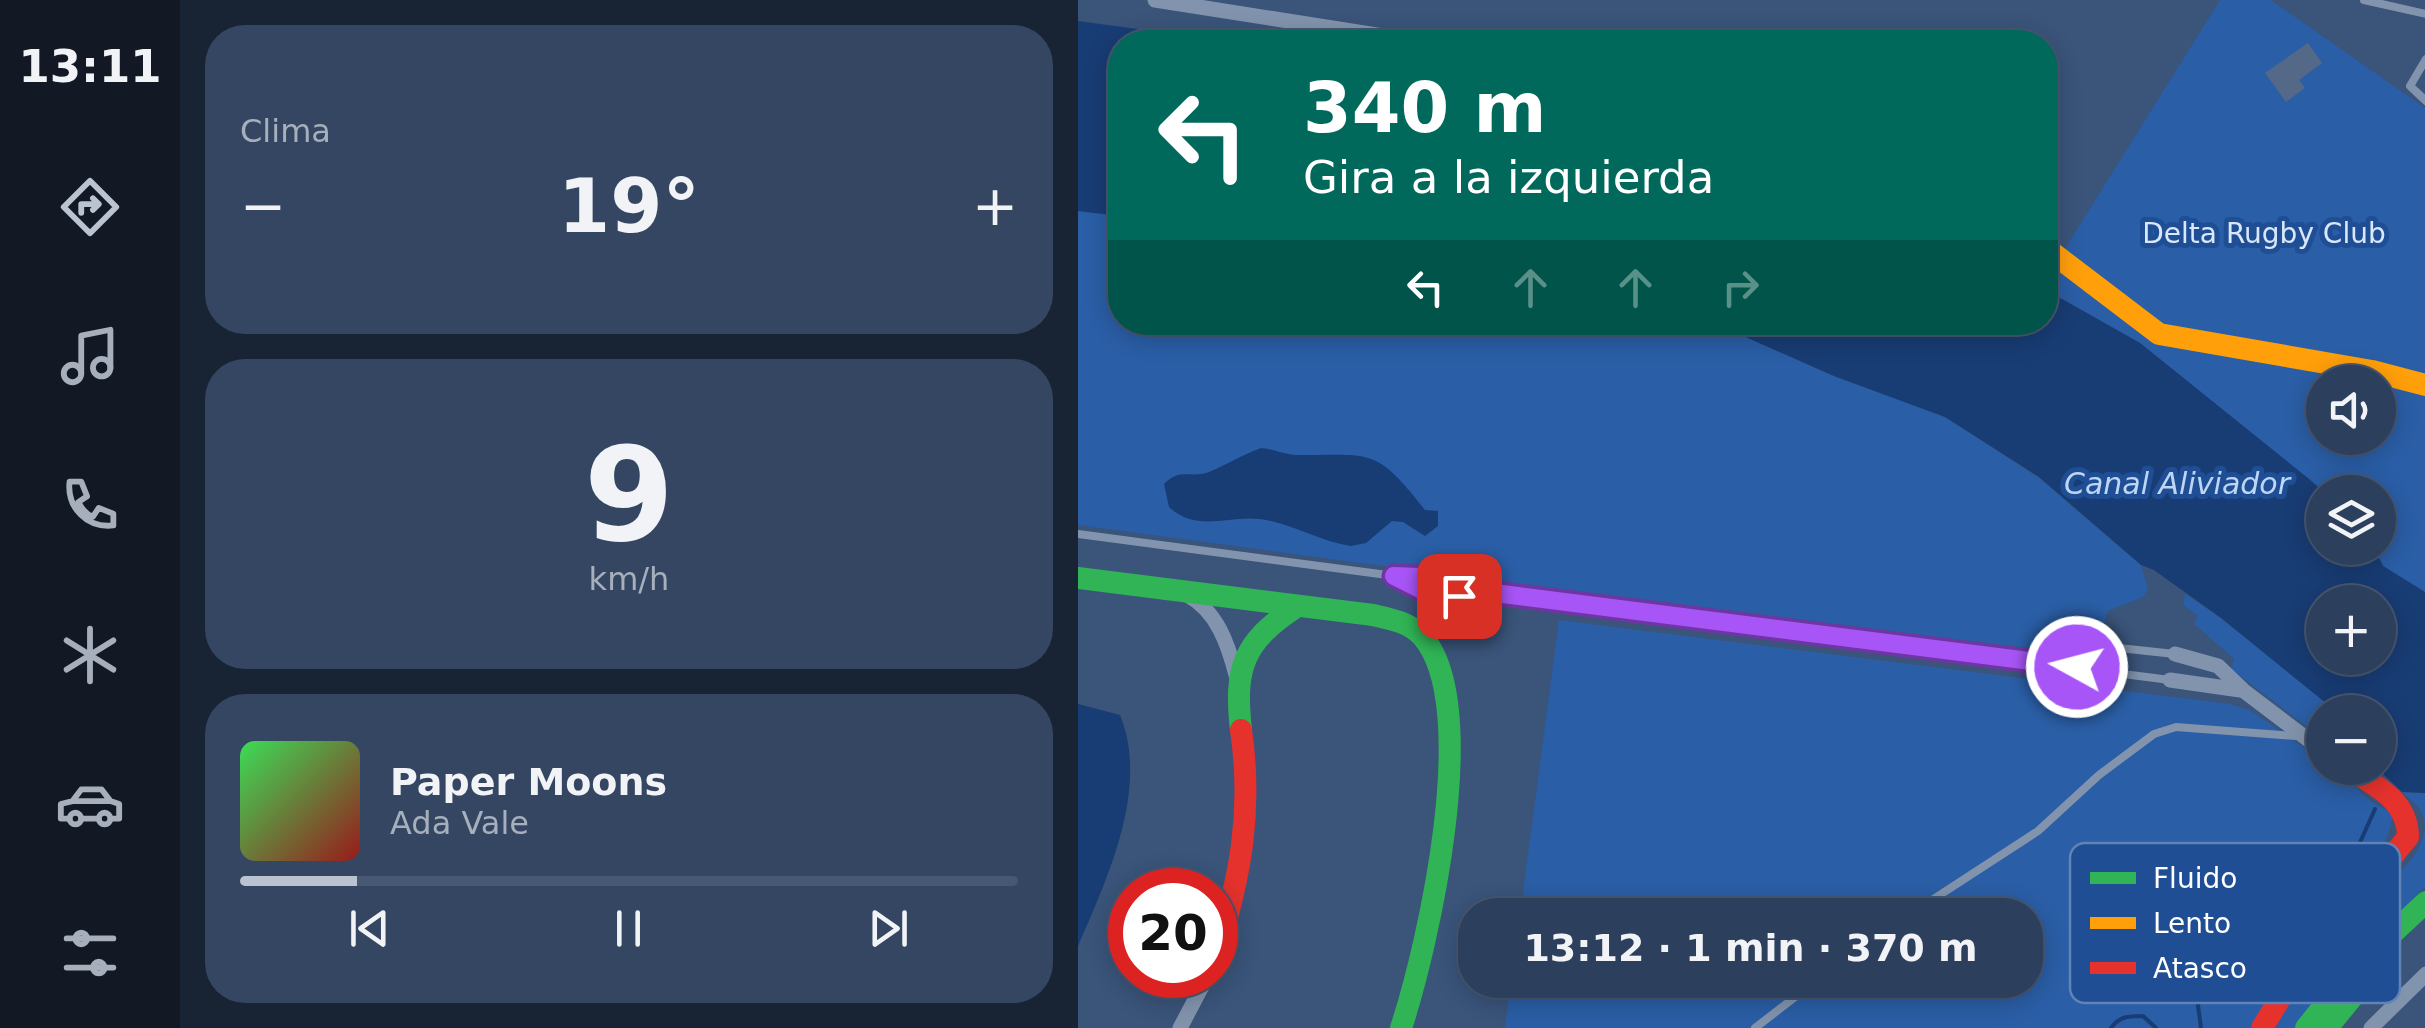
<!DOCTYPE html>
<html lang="es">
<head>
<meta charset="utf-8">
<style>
	:root { --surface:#2c3f5c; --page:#344662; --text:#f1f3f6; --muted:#a6afbb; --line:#485872; --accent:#bac3d0 }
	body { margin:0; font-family:"DejaVu Sans",sans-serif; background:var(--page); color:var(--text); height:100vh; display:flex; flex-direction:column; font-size:38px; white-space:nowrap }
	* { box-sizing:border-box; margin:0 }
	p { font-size:32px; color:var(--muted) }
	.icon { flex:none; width:55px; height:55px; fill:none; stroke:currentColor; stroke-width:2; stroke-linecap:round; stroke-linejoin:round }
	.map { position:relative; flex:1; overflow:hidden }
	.details { display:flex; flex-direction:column; gap:25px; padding:25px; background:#182333; width:898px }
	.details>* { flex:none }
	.hud { position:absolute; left:30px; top:30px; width:950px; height:305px; border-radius:40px; box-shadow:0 5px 25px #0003,0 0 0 2px var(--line); background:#00695c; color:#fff; overflow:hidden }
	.controls { position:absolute; left:1228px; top:365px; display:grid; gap:20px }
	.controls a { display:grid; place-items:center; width:90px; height:90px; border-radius:50%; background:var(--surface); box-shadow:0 5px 25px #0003,0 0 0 2px var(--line); font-size:50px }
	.speed { position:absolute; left:30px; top:868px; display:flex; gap:20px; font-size:50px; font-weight:700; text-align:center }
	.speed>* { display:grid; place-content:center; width:130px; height:130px; border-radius:50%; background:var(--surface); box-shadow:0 5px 25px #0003,0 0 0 2px var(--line); line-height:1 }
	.speed .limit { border:15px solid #d22; background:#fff; color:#111 }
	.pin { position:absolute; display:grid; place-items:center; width:85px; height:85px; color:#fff; margin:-42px; border-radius:20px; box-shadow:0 5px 15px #0006 }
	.me { position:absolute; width:110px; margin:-55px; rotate:277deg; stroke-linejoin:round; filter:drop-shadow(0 0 8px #0008) }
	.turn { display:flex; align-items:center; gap:35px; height:210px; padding:0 30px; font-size:45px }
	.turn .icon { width:130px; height:130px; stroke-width:2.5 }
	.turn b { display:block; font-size:70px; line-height:85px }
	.lanes { display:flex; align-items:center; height:95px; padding:0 30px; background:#0003; justify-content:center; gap:50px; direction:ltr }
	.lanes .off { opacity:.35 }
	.big { font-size:75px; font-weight:600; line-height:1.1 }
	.details .tile { flex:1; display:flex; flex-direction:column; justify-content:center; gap:15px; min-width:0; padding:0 35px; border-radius:40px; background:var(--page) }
	.details .dial { align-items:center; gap:0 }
	.dial b { font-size:130px; line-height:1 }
	.song { display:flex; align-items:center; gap:30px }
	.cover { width:120px; height:120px; border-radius:15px; background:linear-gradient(135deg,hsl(130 70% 55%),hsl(0 70% 35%)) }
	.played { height:10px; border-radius:5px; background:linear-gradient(90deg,var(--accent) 15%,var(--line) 15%) }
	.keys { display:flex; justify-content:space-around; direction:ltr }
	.heat { display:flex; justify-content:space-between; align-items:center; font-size:55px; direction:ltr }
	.trip { position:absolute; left:380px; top:898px; width:585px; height:100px; border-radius:40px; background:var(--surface); box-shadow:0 5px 25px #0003,0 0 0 2px var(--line); font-weight:600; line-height:100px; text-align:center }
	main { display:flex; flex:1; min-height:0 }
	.tabs { display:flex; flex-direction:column; width:180px; justify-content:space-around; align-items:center; background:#121925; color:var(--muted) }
	.tabs .icon { width:70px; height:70px }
	.tabs .current { color:var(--accent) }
	.tabs b { font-size:45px; color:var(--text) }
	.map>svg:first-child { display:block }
	.green { fill:#2a5ea6; fill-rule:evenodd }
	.water { fill:#183c74; fill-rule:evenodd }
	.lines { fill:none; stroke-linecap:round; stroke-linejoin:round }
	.stream { stroke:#183c74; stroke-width:4 }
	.building { fill:#546987 }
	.lane { stroke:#8294ad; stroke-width:8 }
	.street { stroke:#8294ad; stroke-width:15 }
	.fast { stroke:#30b455; stroke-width:22 }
	.slow { stroke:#ff9f0a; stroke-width:22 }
	.jam { stroke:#e5322d; stroke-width:22 }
	.route-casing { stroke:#6d37a1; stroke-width:25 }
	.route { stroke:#a855f7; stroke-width:18 }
	.labels { text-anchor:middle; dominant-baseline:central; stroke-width:10; stroke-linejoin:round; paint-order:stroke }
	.park-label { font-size:28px; fill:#d8e7fa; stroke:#1f4e95 }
	.water-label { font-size:30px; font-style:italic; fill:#bed6f5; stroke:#1f4e95 }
	.key { fill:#1f4e95; stroke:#6283b5; stroke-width:2.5 }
	.key-label { font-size:28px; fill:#fff }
</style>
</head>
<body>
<main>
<nav class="tabs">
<b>13:11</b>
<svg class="icon current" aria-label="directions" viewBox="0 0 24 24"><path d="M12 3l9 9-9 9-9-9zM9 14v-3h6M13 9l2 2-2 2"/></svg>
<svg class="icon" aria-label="music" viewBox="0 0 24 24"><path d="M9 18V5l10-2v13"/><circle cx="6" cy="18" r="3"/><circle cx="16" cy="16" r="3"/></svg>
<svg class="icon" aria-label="phone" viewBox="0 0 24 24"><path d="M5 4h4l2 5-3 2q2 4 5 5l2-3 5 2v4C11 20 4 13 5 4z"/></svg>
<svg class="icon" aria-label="climate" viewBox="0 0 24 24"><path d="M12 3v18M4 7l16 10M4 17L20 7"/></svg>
<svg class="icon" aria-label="car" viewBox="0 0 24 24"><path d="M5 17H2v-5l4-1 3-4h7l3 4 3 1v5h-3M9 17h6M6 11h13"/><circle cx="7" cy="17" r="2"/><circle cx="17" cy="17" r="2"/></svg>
<svg class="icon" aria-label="filters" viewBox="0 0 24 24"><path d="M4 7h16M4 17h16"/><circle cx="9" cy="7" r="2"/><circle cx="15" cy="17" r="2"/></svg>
</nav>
<section class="details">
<div class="tile"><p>Clima</p>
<div class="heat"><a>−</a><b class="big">19°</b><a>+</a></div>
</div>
<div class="tile dial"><b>9</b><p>km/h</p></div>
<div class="tile">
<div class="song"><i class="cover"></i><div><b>Paper Moons</b><p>Ada Vale</p></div></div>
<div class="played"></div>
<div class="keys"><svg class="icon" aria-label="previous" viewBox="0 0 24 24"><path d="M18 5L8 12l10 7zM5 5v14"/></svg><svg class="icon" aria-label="pause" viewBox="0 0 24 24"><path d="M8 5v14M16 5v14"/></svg><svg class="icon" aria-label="next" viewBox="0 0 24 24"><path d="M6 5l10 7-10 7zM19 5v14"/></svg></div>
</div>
</section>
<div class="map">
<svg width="1348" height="1028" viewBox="0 0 1348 1028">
	<rect width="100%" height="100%" fill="#3a547a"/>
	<!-- green -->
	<g class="green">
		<path d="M1142,0H1193L1347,108V592L1305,566L1296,548H1300V492H1246L1062,343L968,290V279ZM1245,382H1300V438H1245Z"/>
		<path d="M0,211L42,216V322H621L661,334L756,376L867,417L961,478L1063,565L1070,589L1065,597L1030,611L1020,641L992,658L421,582L360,568H320L0,525Z"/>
		<path d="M1107,594L1143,618L1259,712H1245V739L1153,669L1156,659L1116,624L1120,616L1105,605Z"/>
		<path d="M481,620L1152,704L1172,710L1245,761V768C1266,768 1276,789 1292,800C1298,805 1307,809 1314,813C1318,856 1207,987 1177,1028H427L433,980H948V915H442Z"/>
		<path d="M1324,792L1347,793V887L1260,971L1218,1028H1193C1219,986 1246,946 1279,910C1302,886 1342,865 1347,829C1348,812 1336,802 1324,792Z"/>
	</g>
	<!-- water -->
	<g class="water">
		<path d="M0,21L155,42H42V216L0,211Z"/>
		<path d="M968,290L1062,343L1231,479L1246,492L1245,548H1296L1305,566L1347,592V793L1324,792L1305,774L1312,759L1300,748V712H1259L1143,618L1076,570L1063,565L961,477L867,417L756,376L661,334L621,323L968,322ZM1245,602H1300V658H1245Z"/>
		<path d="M183,448C196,449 208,455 221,455C294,455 298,447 347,510L360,511V526L347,536L325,522L314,521L288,543L273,546C243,542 213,523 182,519C150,515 119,533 91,507L86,484C102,467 113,479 131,472C148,465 164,455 183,448Z"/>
		<path d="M0,704L42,715C72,788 29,879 0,946Z"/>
	</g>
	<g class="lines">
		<!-- stream -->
		<g class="stream">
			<path d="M1033,1028C1041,1016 1052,1016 1065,1016L1078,1028"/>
			<path d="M1123,1028L1117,983L1120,945L1175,908L1254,877L1275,858L1297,809"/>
		</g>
	</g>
	<!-- building -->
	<path class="building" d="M1230,43L1244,63L1221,80L1227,88L1208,102L1187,73Z"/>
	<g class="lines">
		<!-- lane -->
		<g class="lane">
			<path d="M1286,0L1348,14"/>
			<path d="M1348,59L1332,86L1348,101"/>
			<path d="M0,534L317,576L365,578L409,592L1092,680"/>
			<path d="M318,577L360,595L405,592"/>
			<path d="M1001,666L1041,648L1097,654"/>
			<path d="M831,915L960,831L1021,775L1076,734L1098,727L1218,736"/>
			<path d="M677,1028L739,980"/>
		</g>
		<!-- street -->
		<g class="street">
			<path d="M77,0L343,42"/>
			<path d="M109,595C139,611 150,644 158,675"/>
			<path d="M1097,654L1140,666L1166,691L1245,751"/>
			<path d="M1092,680L1162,690"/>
			<path d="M102,1028L130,975"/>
			<path d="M1293,1028L1348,974"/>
		</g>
		<!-- fast -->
		<g class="fast">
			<path d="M0,578L295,615C313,619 331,622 344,636C405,705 350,946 323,1028"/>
			<path d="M163,730C156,668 165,642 218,607"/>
			<path d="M1228,1028L1274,971L1348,902"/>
			<path d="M1249,1028L1294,973"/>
		</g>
		<!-- slow -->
		<path class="slow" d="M968,248L1081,334L1294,371L1348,385"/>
		<!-- jam -->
		<g class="jam">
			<path d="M138,957C162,877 175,813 163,730"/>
			<path d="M1184,1028L1217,974L1330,837C1330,800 1297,785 1269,768"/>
		</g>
	</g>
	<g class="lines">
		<!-- route casing -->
		<g class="route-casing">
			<path id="route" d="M381,596L348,592L316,576L365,578L409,592L999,667"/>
		</g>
		<!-- route -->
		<use href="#route" class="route"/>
	</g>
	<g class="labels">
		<!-- park labels -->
		<g class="park-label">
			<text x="1186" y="233">Delta Rugby Club</text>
		</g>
		<!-- water labels -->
		<g class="water-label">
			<text x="1099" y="483">Canal Aliviador</text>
		</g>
	</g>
	<!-- legend -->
	<rect x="992" y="843" width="330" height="160" rx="15" class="key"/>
	<rect x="1012" y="872" width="46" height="12" fill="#30b455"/>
	<rect x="1012" y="917" width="46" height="12" fill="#ff9f0a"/>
	<rect x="1012" y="962" width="46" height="12" fill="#e5322d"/>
	<g class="key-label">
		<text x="1075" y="888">Fluido</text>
		<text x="1075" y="933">Lento</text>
		<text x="1075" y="978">Atasco</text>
	</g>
</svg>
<div class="controls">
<a><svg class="icon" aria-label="sound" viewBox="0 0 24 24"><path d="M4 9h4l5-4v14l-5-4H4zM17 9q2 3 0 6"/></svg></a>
<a><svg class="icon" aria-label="layers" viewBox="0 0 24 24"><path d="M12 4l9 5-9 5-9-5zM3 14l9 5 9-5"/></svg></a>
<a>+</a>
<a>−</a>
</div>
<div class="speed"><div class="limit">20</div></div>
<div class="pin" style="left:381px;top:596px;background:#d93025"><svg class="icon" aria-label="arrive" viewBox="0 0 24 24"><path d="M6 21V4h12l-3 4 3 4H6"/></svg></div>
<svg class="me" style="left:999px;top:667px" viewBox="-20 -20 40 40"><circle r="17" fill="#a855f7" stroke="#fff" stroke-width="3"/><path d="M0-11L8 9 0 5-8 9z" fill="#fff"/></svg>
<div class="trip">13:12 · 1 min · 370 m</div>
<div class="hud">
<div class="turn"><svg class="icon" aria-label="left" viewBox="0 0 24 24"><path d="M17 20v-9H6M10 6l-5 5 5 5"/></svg><div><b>340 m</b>Gira a la izquierda</div></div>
<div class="lanes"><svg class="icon" aria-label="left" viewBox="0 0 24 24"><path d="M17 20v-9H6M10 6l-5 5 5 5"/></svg><svg class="icon off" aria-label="ahead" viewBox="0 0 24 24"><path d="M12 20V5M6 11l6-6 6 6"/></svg><svg class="icon off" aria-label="ahead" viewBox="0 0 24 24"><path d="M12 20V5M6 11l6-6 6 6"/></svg><svg class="icon off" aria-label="right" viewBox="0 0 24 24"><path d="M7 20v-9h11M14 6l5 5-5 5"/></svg></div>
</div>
</div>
</main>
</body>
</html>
